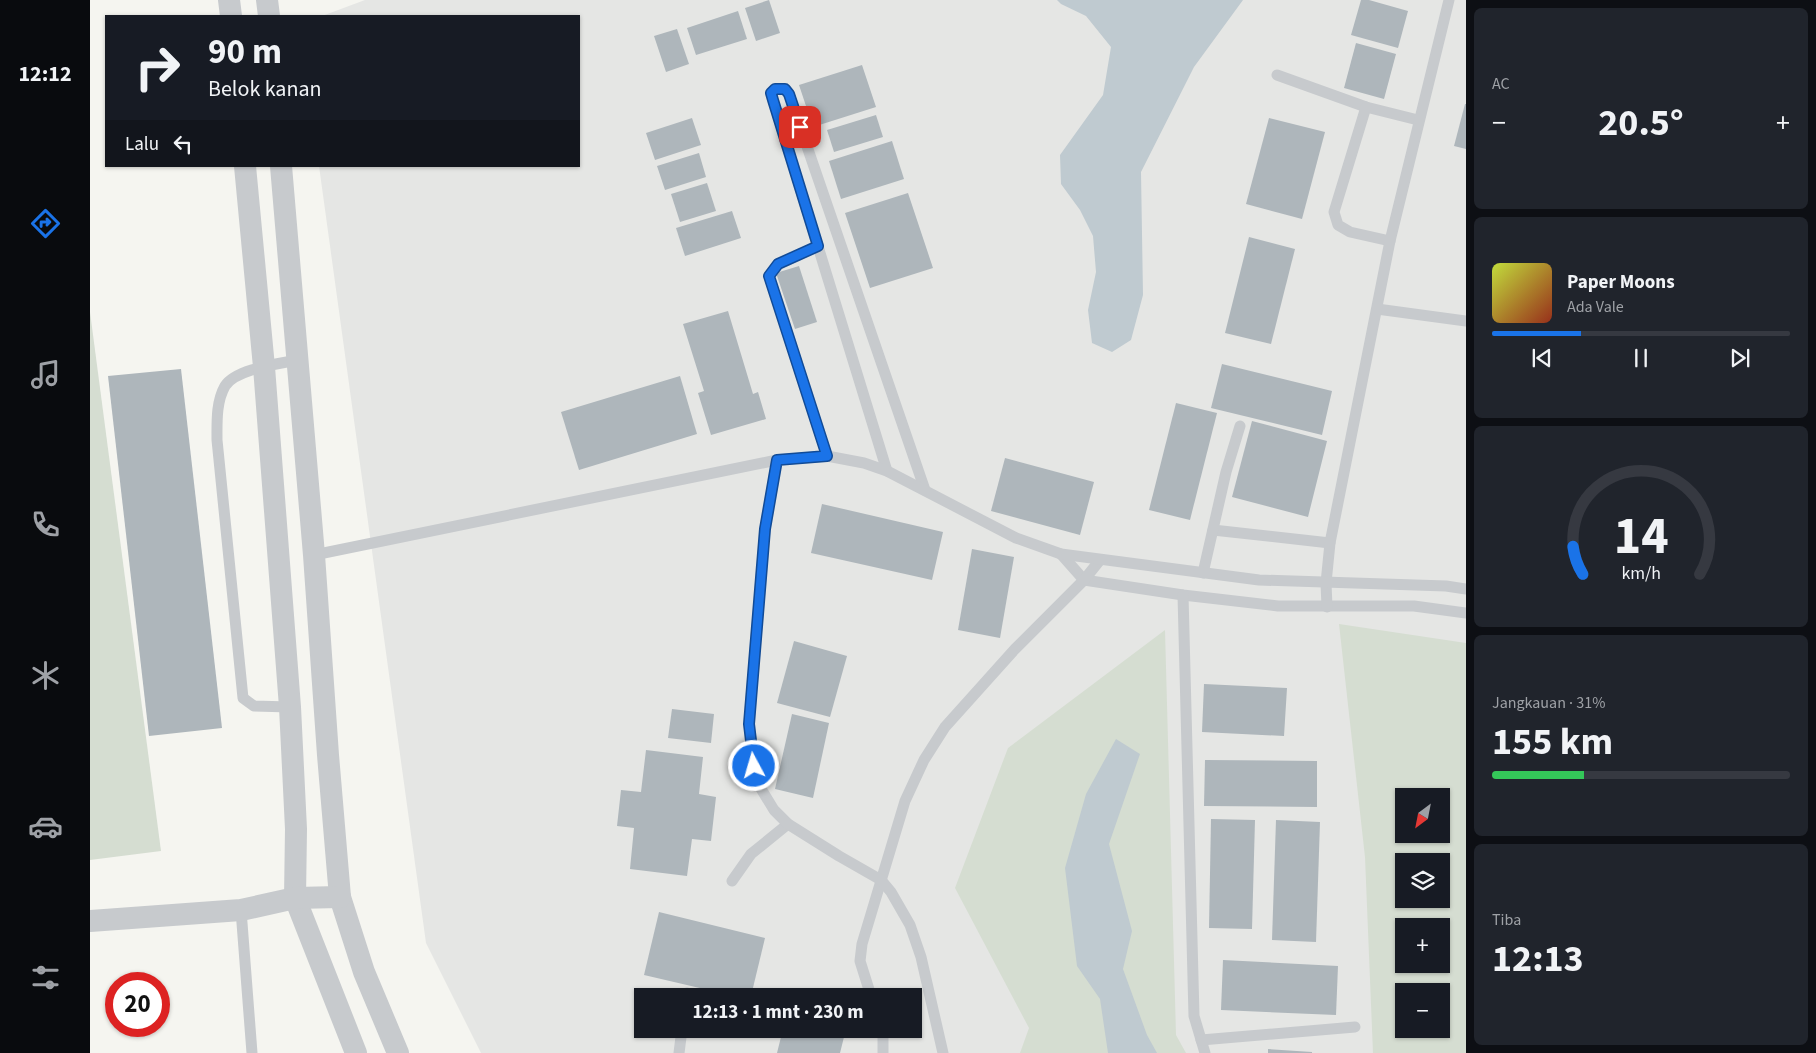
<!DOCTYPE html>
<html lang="id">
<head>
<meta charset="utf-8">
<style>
	:root { --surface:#171b24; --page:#20242c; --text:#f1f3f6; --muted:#9ea1a6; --line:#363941; --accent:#1a73e8 }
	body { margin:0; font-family:"Source Sans 3",sans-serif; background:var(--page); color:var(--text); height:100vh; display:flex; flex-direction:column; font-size:19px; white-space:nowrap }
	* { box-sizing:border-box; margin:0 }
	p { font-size:16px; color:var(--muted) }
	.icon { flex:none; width:28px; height:28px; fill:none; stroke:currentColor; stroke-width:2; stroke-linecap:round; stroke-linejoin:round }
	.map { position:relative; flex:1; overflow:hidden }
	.sheet { display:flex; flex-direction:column; gap:8px; padding:8px; background:#0d0f14; width:350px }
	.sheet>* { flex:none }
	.hud { position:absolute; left:15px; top:15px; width:475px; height:152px; border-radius:0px; box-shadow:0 1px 4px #0004; background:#171b24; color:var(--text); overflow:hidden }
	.needle { width:32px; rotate:212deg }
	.tools { position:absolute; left:1305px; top:788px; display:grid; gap:10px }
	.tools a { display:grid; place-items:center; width:55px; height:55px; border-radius:0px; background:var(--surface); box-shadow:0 1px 4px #0004; font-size:25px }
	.speed { position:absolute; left:15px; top:972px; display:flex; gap:10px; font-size:25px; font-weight:700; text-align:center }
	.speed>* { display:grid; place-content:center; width:65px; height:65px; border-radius:50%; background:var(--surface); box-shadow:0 1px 4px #0004; line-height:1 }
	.speed .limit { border:8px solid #d22; background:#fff; color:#111 }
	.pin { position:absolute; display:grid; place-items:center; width:42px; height:42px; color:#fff; margin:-21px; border-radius:10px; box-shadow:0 2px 8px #0006 }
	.me { position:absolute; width:55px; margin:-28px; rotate:354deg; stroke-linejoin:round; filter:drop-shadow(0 0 4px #0008) }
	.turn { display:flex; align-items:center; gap:18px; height:105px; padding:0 20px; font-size:22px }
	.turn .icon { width:65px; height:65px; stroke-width:2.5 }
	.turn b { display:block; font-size:35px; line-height:42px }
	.then { display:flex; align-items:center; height:48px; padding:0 20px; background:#0003; gap:10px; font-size:19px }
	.big { font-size:38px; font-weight:700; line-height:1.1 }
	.sheet .widget { flex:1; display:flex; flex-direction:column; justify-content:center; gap:8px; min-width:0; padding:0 18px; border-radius:8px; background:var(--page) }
	.sheet .dial { align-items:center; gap:0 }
	.dial svg { height:130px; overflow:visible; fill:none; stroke:var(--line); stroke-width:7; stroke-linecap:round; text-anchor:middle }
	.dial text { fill:var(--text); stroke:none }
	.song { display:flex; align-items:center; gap:15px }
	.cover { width:60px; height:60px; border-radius:8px; background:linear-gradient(135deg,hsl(70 70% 55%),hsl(10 70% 35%)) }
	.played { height:5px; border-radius:2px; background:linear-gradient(90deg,var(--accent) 30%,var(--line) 30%) }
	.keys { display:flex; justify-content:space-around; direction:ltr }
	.heat { display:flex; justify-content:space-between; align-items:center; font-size:28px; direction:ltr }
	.charge { height:8px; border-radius:4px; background:linear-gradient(90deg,#34c759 31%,var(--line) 0) }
	.trip { position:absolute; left:544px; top:988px; width:288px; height:50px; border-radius:0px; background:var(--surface); box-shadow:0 1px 4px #0004; font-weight:700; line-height:50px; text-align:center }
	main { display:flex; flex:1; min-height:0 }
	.tab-bar { display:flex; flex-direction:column; width:90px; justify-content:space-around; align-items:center; background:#090b0e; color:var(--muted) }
	.tab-bar .icon { width:35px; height:35px }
	.tab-bar .on { color:var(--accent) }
	.tab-bar b { font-size:22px; color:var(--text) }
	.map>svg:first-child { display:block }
	.built { fill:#e5e6e4; fill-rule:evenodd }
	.green { fill:#d5ddd1; fill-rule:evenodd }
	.water { fill:#bfcad0 }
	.building { fill:#aeb6bb }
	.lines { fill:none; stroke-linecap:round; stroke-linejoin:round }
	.lane { stroke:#c7cacd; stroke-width:11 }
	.street { stroke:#c7cacd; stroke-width:22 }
	.route-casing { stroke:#114b97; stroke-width:12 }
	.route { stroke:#1a73e8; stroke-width:9 }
</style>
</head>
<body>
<main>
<nav class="tab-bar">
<b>12:12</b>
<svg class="icon on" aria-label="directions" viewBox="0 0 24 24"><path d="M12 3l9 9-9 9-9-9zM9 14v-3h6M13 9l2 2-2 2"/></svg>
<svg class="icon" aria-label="music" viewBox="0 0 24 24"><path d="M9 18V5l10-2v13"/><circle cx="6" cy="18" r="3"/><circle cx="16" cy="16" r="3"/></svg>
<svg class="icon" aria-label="phone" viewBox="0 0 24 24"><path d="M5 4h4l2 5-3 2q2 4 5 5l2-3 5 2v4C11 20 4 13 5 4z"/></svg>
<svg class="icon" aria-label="climate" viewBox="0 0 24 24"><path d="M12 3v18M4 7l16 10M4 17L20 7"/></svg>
<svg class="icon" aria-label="car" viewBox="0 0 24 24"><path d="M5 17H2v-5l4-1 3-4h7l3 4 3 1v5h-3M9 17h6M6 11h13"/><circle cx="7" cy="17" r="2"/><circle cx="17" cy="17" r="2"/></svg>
<svg class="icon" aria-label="filters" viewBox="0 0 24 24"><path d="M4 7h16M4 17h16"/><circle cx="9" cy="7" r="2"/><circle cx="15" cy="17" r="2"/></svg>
</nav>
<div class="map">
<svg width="1376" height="1053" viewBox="0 0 1376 1053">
	<rect width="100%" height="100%" fill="#f5f5f0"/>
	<!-- built -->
	<path class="built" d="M275,0H1376V1053H391L336,943L229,166H489V16H232ZM1314,796H1351V834H1314ZM1314,861H1351V899H1314ZM1314,926H1351V964H1314ZM1314,991H1351V1029H1314ZM552,996H822V1029H552Z"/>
	<!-- green -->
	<g class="green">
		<path d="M0,312L71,851L0,860Z"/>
		<path d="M1249,624L1376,643V1053H1283L1275,857ZM1314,796H1351V834H1314ZM1314,861H1351V899H1314ZM1314,926H1351V964H1314ZM1314,991H1351V1029H1314Z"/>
		<path d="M1075,630L1086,1035L1096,1053H930L939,1028L865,888L918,748Z"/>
	</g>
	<!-- water -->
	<g class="water">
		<path d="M967,0H1153L1104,67L1051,172L1053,295L1041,340L1022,352L1002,343L998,310L1006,272L1003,236L990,210L971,184L970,155L1013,95L1021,47L996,16L971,4Z"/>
		<path d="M1026,739L1050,754L1019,844L1042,931L1033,969L1057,1035L1067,1053H1018L1010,999L987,966L975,868L996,794Z"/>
	</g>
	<!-- building -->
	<g class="building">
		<path d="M679,0L690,33L666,41L655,8Z"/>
		<path d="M1271,0H1279L1318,11L1308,48L1261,35Z"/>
		<path d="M648,11L657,39L606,55L597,28Z"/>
		<path d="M587,29L599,64L576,72L564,36Z"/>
		<path d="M1266,43L1306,54L1294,99L1254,88Z"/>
		<path d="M772,65L786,107L723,127L709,85Z"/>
		<path d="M1375,104H1376V149L1364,146Z"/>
		<path d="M786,115L793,137L744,152L737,130Z"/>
		<path d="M602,118L611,145L565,160L556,133Z"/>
		<path d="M1179,118L1235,132L1212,219L1156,204Z"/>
		<path d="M802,141L814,179L751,199L739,161Z"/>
		<path d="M609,153L616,177L575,190L567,166Z"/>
		<path d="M617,183L626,211L590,222L581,194Z"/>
		<path d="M818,193L843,268L780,288L755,213Z"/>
		<path d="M642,211L651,238L595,256L586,228Z"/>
		<path d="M1159,237L1205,249L1181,344L1135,333Z"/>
		<path d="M709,266L727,322L705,329L686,273Z"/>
		<path d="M638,311L663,394L668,392L676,419L621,435L608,393L614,391L593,324Z"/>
		<path d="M1132,364L1242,391L1232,435L1121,408Z"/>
		<path d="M91,369L132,728L59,736L18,376Z"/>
		<path d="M590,376L607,434L489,470L471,412Z"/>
		<path d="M1086,403L1127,413L1100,520L1059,510Z"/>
		<path d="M1162,421L1237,441L1218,517L1142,497Z"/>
		<path d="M915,458L1004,482L990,535L901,511Z"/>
		<path d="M732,504L853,532L842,580L721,553Z"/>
		<path d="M882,549L924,557L910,638L868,630Z"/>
		<path d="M704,641L757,656L740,717L687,703Z"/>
		<path d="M1114,684L1197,688L1194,736L1112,732Z"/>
		<path d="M582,709L624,714L621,743L578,738Z"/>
		<path d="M702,714L739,723L723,798L685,789Z"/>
		<path d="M556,750L613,757L609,794L626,797L621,841L602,839L597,876L540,869L544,828L527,826L531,790L551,792Z"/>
		<path d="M1115,760L1227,761V807L1114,806Z"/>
		<path d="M1121,819L1165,820L1162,929L1119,928Z"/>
		<path d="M1186,820L1230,822L1226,942L1182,940Z"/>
		<path d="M569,912L675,938L661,996H644L554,975Z"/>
		<path d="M1133,960L1248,966L1246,1015L1131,1010Z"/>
		<path d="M693,1029H756L750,1053H687Z"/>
		<path d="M1178,1049L1222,1052V1053H1178Z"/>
	</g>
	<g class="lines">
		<!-- lane -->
		<g class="lane">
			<path d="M1187,75L1276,107L1328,120"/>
			<path d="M1276,107L1244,212L1248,225L1260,232L1300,241"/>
			<path d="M728,246L689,264L679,276L737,456"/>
			<path d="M1287,309L1376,321"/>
			<path d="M797,471L683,100L681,93L685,89H695L699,94L835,490"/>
			<path d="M1123,530L1240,543"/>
			<path d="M971,554L994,580L1093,595L1188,606H1324L1376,613"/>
			<path d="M224,555L687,460"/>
			<path d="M1113,573L1136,472L1150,426"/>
			<path d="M1093,595L1104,1016L1115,1053"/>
			<path d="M1237,607L1236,583L1240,543L1300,241L1359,0"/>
			<path d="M200,707L164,706L153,698L127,440C127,422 126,402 135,386C146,369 188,364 207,360"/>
			<path d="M642,881L661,854L698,824"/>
			<path d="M151,910L162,1053"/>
			<path d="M597,996V993"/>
			<path d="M781,996L770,961L772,944L815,801L834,760L855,727L925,649L994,580L1010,560"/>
			<path d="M1111,1040L1265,1027"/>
			<path d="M589,1053L592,1029"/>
			<path d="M793,1053V1029"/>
			<path d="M853,1053L831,957L820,925L801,892L791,880L749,856L698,824L684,810L670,787L664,766L659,724L675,529L687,460L737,456L774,463L797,471L926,538L971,554L1169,580L1356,586L1376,589"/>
		</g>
		<!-- street -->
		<g class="street">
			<path d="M139,0L141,16"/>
			<path d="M177,0L179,16"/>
			<path d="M155,166L174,367L200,707L206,829L205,898L266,1053"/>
			<path d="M191,166L224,555L238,755L250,897L274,972L308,1053"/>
			<path d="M0,921L151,910L205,898L250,897"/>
		</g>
	</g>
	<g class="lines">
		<!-- route casing -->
		<g class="route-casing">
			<path id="route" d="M664,766L659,724L675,529L687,460L737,456L679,276L688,264L728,246L683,100L681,93L685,89H695L699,94L710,127"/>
		</g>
		<!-- route -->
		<use href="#route" class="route"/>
	</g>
</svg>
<div class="tools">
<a><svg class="needle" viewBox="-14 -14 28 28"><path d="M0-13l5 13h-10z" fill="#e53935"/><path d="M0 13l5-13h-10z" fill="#9ea1a6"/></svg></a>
<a><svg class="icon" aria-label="layers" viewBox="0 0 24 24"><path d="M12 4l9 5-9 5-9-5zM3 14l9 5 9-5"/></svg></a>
<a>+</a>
<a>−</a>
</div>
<div class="speed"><div class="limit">20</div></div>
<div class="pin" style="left:710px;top:127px;background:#d93025"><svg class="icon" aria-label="arrive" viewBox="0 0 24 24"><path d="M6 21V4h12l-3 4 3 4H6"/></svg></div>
<svg class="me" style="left:664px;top:766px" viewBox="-20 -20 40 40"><circle r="17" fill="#1a73e8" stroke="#fff" stroke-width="3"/><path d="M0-11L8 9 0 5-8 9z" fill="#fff"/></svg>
<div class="trip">12:13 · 1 mnt · 230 m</div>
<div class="hud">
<div class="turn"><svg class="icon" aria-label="right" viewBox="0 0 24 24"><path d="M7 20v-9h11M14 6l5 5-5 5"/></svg><div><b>90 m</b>Belok kanan</div></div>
<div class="then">Lalu<svg class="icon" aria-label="left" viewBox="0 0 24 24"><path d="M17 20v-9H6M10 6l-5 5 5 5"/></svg></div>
</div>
</div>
<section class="sheet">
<div class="widget"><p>AC</p>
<div class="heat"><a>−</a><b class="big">20.5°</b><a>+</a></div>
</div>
<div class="widget">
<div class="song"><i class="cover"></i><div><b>Paper Moons</b><p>Ada Vale</p></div></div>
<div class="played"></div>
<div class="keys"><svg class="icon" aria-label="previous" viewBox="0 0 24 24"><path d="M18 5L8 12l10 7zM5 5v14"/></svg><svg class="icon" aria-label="pause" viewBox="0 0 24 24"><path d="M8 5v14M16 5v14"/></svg><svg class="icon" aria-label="next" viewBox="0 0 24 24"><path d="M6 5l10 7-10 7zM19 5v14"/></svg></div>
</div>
<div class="widget dial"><svg viewBox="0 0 100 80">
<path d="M14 69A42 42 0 1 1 86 69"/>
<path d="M14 69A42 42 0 0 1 8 52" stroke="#1a73e8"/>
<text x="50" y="56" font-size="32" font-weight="700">14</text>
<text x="50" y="72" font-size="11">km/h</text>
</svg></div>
<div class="widget"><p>Jangkauan · 31%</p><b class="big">155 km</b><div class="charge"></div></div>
<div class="widget"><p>Tiba</p><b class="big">12:13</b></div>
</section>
</main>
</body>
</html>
